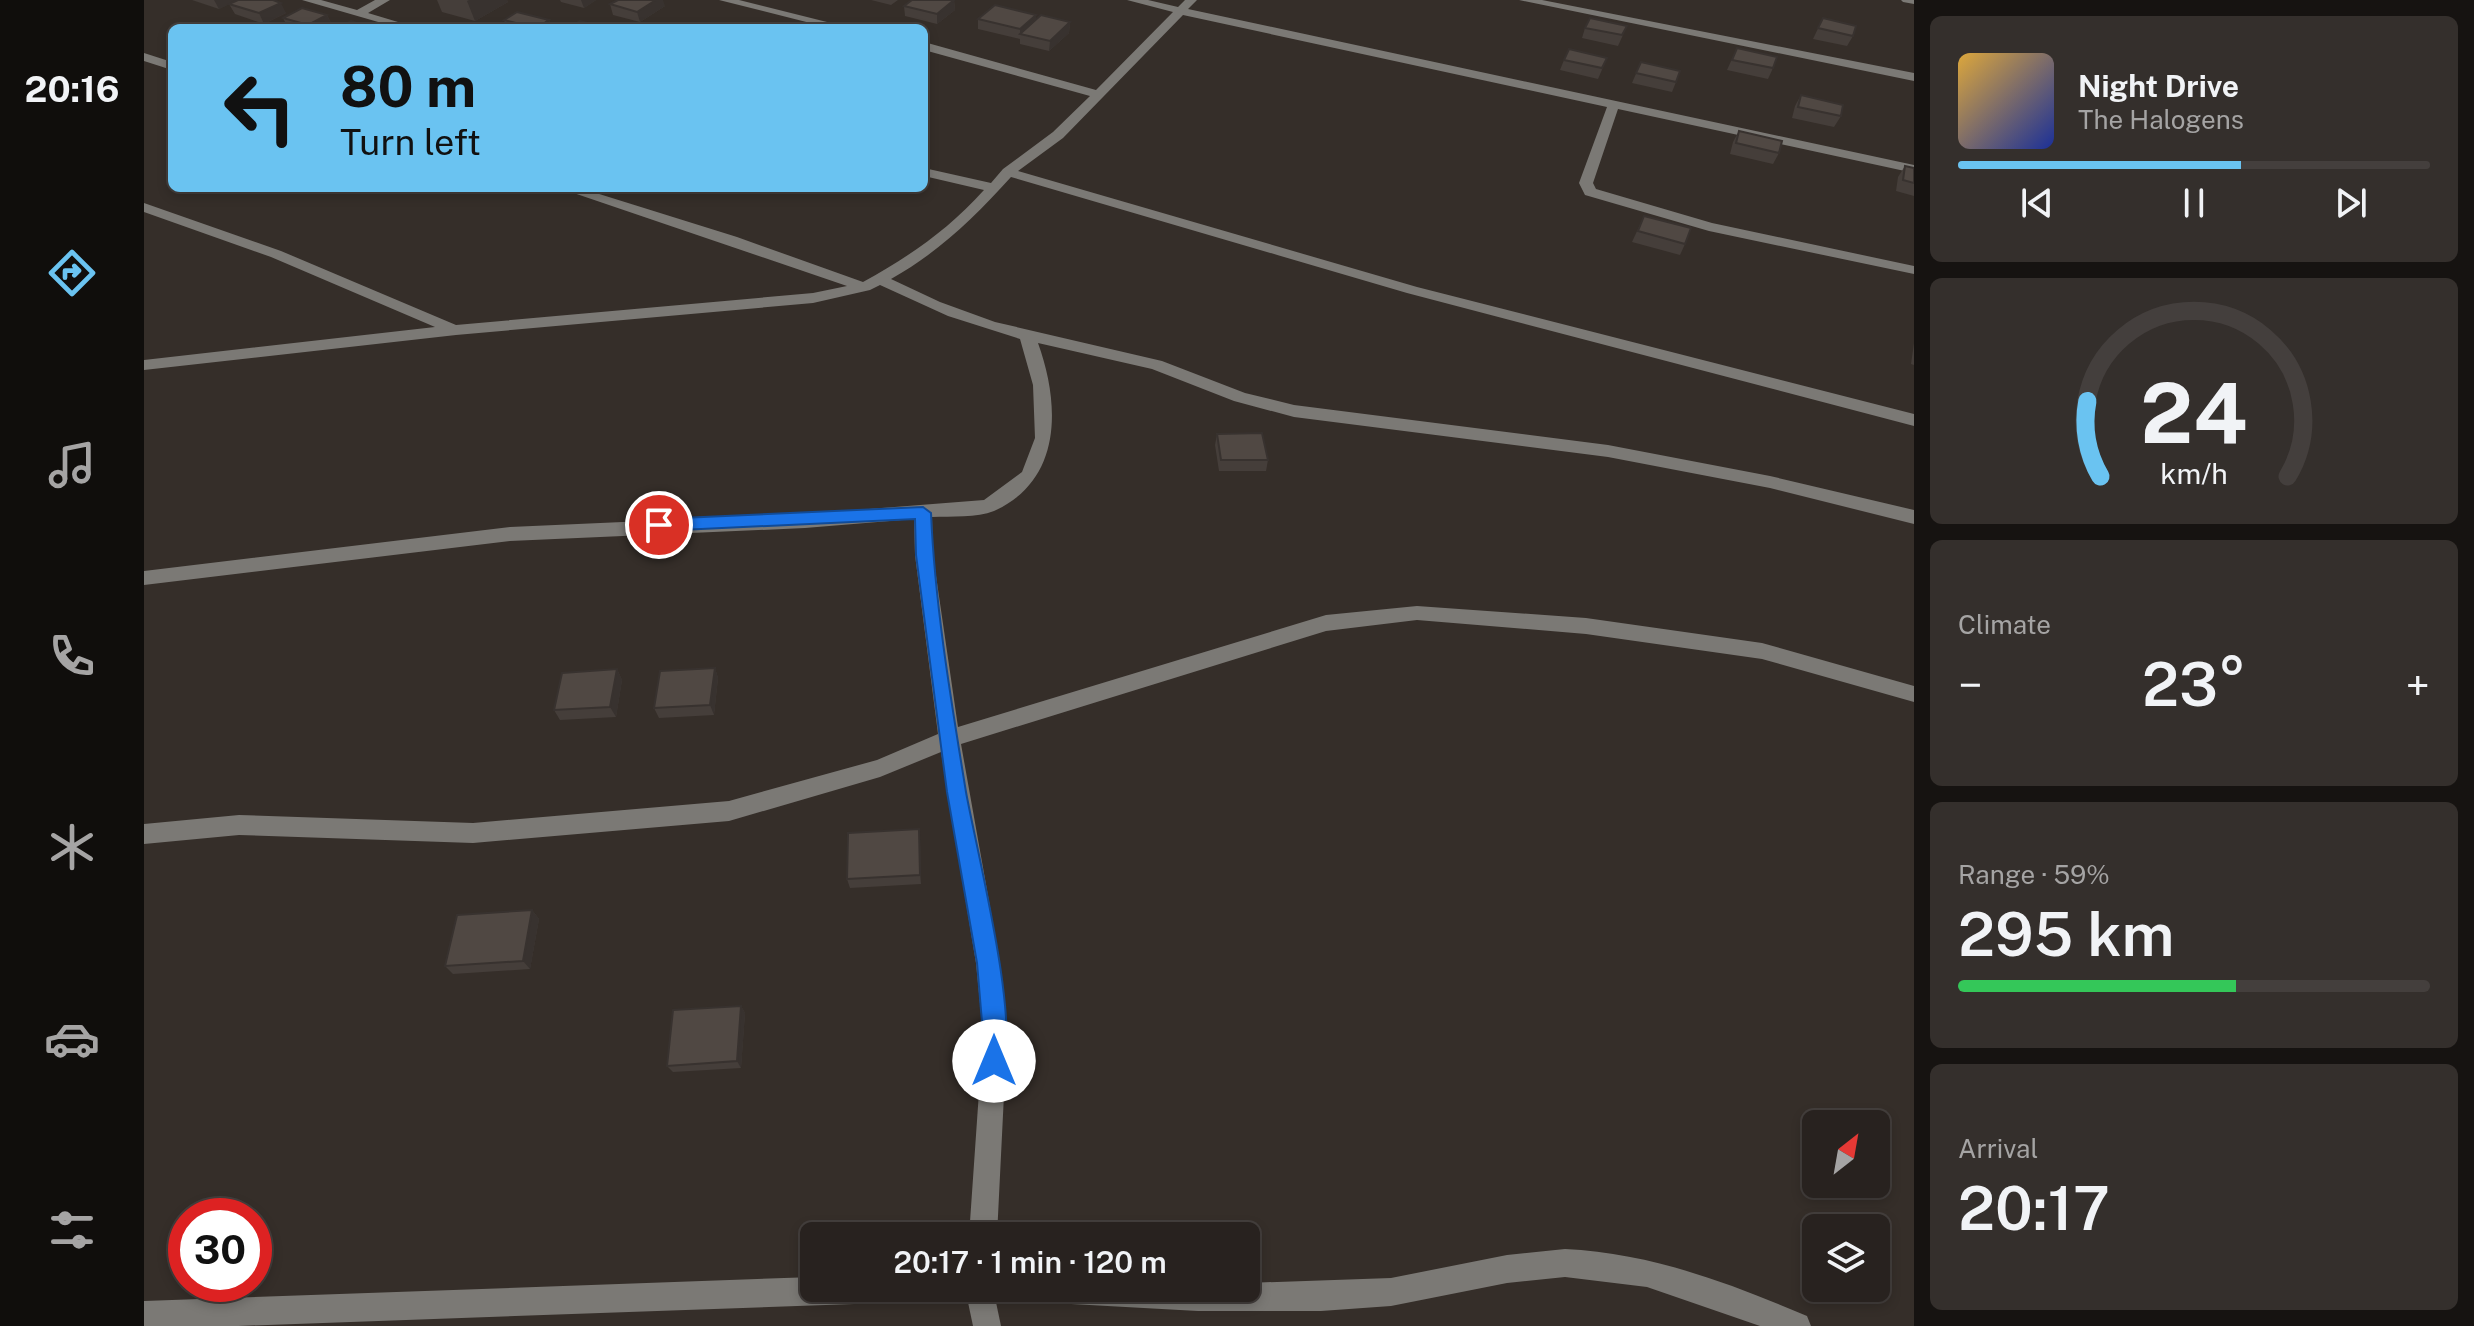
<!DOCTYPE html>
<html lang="en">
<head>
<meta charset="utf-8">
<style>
	:root { --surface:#28221f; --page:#342f2c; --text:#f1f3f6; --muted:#a5a4a4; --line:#443f3d; --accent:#6ac3f1 }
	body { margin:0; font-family:"Public Sans",sans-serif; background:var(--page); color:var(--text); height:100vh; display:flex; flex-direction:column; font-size:30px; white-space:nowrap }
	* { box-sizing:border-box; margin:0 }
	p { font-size:26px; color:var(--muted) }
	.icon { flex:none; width:44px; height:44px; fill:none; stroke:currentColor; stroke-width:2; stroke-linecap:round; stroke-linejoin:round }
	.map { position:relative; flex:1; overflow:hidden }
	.panel { display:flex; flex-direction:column; gap:16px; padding:16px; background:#161311; width:560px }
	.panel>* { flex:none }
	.guide { position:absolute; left:24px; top:24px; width:760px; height:168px; border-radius:12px; box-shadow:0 4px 12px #0003,0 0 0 2px var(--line); background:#6ac3f1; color:#111; overflow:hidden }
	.needle { width:52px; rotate:31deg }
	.tools { position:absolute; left:1658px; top:1110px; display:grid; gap:16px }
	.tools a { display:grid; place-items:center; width:88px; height:88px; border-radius:12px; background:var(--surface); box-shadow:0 4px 12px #0003,0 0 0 2px var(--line); font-size:40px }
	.speed { position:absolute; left:24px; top:1198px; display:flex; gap:16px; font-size:40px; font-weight:700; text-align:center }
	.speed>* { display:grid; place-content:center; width:104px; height:104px; border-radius:50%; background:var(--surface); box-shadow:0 4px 12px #0003,0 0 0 2px var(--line); line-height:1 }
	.speed .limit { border:12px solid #d22; background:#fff; color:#111 }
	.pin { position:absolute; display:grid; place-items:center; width:68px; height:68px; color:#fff; margin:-34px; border:4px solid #fff; border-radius:50%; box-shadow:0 2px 8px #0007 }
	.me { position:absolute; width:88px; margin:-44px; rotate:0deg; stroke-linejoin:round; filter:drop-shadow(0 0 6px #0008) }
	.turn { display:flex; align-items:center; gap:28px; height:168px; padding:0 40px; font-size:36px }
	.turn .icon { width:104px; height:104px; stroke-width:2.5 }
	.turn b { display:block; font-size:56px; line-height:68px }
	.big { font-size:60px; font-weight:600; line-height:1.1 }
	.panel .widget { flex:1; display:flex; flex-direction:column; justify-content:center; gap:12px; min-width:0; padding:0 28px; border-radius:12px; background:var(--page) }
	.panel .dial { align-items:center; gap:0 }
	.dial svg { height:208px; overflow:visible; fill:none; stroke:var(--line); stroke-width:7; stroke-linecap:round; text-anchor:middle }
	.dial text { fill:var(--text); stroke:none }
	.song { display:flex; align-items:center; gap:24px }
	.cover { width:96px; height:96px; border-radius:12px; background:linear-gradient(135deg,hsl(40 70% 55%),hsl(230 70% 35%)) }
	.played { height:8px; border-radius:4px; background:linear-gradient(90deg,var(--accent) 60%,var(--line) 60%) }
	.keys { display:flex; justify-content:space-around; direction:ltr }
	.heat { display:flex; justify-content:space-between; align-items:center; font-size:44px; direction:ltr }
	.charge { height:12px; border-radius:6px; background:linear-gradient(90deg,#34c759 59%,var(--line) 0) }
	.trip { position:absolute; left:656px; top:1222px; width:460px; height:80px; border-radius:12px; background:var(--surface); box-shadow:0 4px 12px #0003,0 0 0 2px var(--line); font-weight:600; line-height:80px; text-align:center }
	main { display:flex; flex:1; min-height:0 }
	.tab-bar { display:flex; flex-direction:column; width:144px; justify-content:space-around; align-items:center; background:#100e0c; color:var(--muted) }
	.tab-bar .icon { width:56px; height:56px }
	.tab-bar .selected { color:var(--accent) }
	.tab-bar b { font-size:36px; color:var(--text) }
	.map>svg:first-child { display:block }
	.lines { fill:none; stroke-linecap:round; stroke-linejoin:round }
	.minor { fill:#7b7975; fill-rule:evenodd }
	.wall { fill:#453e3a }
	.shaded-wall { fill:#38322f }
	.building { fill:#504843; stroke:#38322f; stroke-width:2 }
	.route { fill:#1a73e8; stroke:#114b97; stroke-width:2 }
</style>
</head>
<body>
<main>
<nav class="tab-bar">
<b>20:16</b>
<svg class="icon selected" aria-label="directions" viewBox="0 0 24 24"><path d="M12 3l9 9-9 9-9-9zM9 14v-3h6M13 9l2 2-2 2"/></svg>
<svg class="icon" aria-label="music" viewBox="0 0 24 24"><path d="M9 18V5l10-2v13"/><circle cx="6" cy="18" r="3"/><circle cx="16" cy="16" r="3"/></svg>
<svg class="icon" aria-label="phone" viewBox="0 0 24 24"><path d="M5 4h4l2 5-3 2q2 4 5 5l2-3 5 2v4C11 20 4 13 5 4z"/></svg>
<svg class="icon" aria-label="climate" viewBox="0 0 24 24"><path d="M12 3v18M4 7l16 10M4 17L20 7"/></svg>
<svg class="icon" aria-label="car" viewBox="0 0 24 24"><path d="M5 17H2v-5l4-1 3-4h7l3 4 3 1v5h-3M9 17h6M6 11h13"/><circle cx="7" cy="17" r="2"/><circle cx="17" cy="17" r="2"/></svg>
<svg class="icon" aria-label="filters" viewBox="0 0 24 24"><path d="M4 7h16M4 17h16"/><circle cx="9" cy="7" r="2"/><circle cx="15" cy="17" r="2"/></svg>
</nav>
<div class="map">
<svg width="1770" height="1326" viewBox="0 0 1770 1326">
	<rect width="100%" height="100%" fill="#352e29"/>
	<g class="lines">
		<!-- minor -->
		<g class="minor">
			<path d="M158,0H177L213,10L231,0H246L224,13L274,28H255Z"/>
			<path d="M575,0H595L707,28H686Z"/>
			<path d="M983,0H1004L1034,7L1041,0H1053L1044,9L1770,165V173L1474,109L1449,183L1452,189L1568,223L1770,266V274L1565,231L1441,195L1435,183L1463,107L1039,15L919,138L874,171L1273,287L1770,414V426L1263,293L867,177C830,218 795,252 747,279L796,302L851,322L1018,361L1101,393L1150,405L1464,445L1626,476L1770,510V524L1626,488L1464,457L1150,417L1090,401L1008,369L894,343C916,404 919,480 850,511C833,518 807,516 788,517L789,555L814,727L1182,615L1273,606L1442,618L1618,643L1770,686V702L1618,659L1442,634L1273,620L1182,631L817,744L856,963L863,1034L853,1236H825L839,1034L832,963L797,752L736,777L585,821L329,843L95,835L0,844V824L95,815L329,823L585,801L733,760L794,734L771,555L770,519L661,528L366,541L0,585V571L366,527L661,514L840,500L878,472L891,438L889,385L876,339L804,316L736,285L726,290L669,303L312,335L0,370V360L291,327L127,257L0,212V203L137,251L312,325L669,293L703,286L415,188H436L593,237L719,282C766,256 804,230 840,190L780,176V168L847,183L859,169L909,132L946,96L780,50V42L952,90L1029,12Z"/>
			<path d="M1375,0H1398L1770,73V81Z"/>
			<path d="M1757,0H1770V4L1759,2Z"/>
			<path d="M0,53L28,62V70L0,61Z"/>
			<path d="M1421,1249C1507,1253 1585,1283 1663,1316L1667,1326H1616L1503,1287L1421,1277L1363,1283L1247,1306L1177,1311H1054L891,1302L881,1298L877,1288H1102V1283L1247,1278L1363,1255Z"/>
			<path d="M670,1277V1288H781L777,1298L767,1302L94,1326H0V1301Z"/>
			<path d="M821,1288H849L857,1326H829Z"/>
		</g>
	</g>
	<!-- wall -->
	<g class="wall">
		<path d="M48,0H129L142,13L120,24L91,14L85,4L75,9Z"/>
		<path d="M293,0H363L364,2L331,21L298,12Z"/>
		<path d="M416,0H452L440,8L417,2Z"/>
		<path d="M727,0H754L747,5Z"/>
		<path d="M810,0L811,10L793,24L761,16L760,6Z"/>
		<path d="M466,4L521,6L496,22L469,15Z"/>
		<path d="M183,15L188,25L182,28H144L139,18Z"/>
		<path d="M892,15V20L926,22L925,33L905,51L876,44V39L834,29V19Z"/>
		<path d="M1679,18L1709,36L1703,46L1669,39Z"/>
		<path d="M360,20H405L408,28H363Z"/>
		<path d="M1483,26L1474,46L1438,38L1441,28Z"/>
		<path d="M1593,48L1629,68L1624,79L1583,70Z"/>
		<path d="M1463,58L1454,79L1416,70L1420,60Z"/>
		<path d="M1497,62L1532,82L1528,92L1488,83Z"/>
		<path d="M1657,95L1697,116L1690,127L1648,118L1651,106Z"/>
		<path d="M1595,131L1635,153L1629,164L1586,154L1589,142Z"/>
		<path d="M1761,166L1770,168V196L1752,191L1754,177Z"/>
		<path d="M1500,216L1541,244L1536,255L1488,242Z"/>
		<path d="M1770,343V365L1767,364Z"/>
		<path d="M1073,434L1124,460L1122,471H1075L1071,445Z"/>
		<path d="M571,668L574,678L570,715L515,718L510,708Z"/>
		<path d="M473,669L478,680L472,717L416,720L410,710Z"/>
		<path d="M775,829L776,838L777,884L706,888L703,879Z"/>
		<path d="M388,910L395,919L386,969L309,974L301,966Z"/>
		<path d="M597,1006L601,1013L597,1068L529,1072L523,1066Z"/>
	</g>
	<!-- shaded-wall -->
	<g class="shaded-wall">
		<path d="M70,0H94L75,9Z"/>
		<path d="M325,0H363L364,2L331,21L323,1Z"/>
		<path d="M437,0H452L440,8Z"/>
		<path d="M512,0H519L521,6L496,22L493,12Z"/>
		<path d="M810,0L811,10L793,24V14Z"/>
		<path d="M137,3L142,13L120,24L115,13Z"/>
		<path d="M183,15L188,25L182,28H166L164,25Z"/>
		<path d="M892,15V25L876,34V39V29Z"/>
		<path d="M405,20L408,28H392Z"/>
		<path d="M926,22L925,33L905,51L906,41Z"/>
		<path d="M571,668L574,678L570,715L566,705Z"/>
		<path d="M473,669L478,680L472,717L466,707Z"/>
		<path d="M775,829L776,838L777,884L776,875Z"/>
		<path d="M388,910L395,919L386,969L379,961Z"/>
		<path d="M597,1006L601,1013L597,1068L593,1061Z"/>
	</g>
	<!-- building -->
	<g class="building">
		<path d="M94,0H129L137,3L115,13L85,4Z"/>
		<path d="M474,0H512L493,12L466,4Z"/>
		<path d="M768,0H810L793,14L760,6Z"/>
		<path d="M851,5L892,15L876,29L834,19Z"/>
		<path d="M158,8L183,15L164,25L139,18Z"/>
		<path d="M373,12L405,20L392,28L360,20Z"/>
		<path d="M897,15L926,22L906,41L876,34Z"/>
		<path d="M1446,18L1483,26L1478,35L1441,28Z"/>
		<path d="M1679,18L1712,26L1709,36L1674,28Z"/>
		<path d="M207,21L227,28H194Z"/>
		<path d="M436,21L462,28H424Z"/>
		<path d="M1593,48L1633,57L1629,68L1588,60Z"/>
		<path d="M1425,49L1463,58L1458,68L1420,60Z"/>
		<path d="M1497,62L1536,71L1532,82L1492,73Z"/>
		<path d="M1657,95L1699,105L1697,116L1654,107Z"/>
		<path d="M1595,131L1638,141L1635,153L1592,143Z"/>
		<path d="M1761,166L1770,168V183L1759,180Z"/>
		<path d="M1500,216L1547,228L1541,244L1494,231Z"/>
		<path d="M1118,433L1124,460H1077L1073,434Z"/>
		<path d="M571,668L566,705L510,708L516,671Z"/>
		<path d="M473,669L466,707L410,710L418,673Z"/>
		<path d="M775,829L776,875L703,879L704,833Z"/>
		<path d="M388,910L379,961L301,966L313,915Z"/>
		<path d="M597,1006L593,1061L523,1066L529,1010Z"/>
	</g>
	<!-- route -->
	<path class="route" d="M779,507L787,513C791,606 807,700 822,792C832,848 877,1024 858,1069L850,1072L842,1069L833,963L803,792L772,555L771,519L515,531L507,525L515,519Z"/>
</svg>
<div class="tools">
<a><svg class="needle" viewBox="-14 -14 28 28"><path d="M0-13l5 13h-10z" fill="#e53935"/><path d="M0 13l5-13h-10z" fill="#a5a4a4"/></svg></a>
<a><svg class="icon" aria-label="layers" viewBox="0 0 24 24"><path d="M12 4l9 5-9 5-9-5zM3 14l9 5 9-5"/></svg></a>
</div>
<div class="speed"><div class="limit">30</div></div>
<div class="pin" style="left:515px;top:525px;background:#d93025"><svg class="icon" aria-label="arrive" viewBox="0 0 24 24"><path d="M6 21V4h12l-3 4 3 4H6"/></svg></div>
<svg class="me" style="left:850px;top:1061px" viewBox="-20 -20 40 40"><circle r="19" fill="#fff"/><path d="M0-13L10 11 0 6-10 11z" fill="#1a73e8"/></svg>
<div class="trip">20:17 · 1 min · 120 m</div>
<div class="guide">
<div class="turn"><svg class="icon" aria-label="left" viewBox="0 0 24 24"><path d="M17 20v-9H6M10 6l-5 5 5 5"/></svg><div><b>80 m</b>Turn left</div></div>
</div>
</div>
<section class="panel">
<div class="widget">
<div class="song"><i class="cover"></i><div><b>Night Drive</b><p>The Halogens</p></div></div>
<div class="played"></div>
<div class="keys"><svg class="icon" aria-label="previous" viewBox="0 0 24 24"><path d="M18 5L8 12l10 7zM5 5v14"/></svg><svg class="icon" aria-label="pause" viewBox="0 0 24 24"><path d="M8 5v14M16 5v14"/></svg><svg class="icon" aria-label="next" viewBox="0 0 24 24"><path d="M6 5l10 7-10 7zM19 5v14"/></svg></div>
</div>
<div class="widget dial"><svg viewBox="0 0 100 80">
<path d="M14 69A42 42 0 1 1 86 69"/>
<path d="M14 69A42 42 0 0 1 9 40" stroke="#6ac3f1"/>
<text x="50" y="56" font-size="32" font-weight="700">24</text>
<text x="50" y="72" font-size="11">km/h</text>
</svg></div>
<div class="widget"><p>Climate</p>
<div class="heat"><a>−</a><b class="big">23°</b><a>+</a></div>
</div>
<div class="widget"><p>Range · 59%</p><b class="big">295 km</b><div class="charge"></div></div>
<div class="widget"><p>Arrival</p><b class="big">20:17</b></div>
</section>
</main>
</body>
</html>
